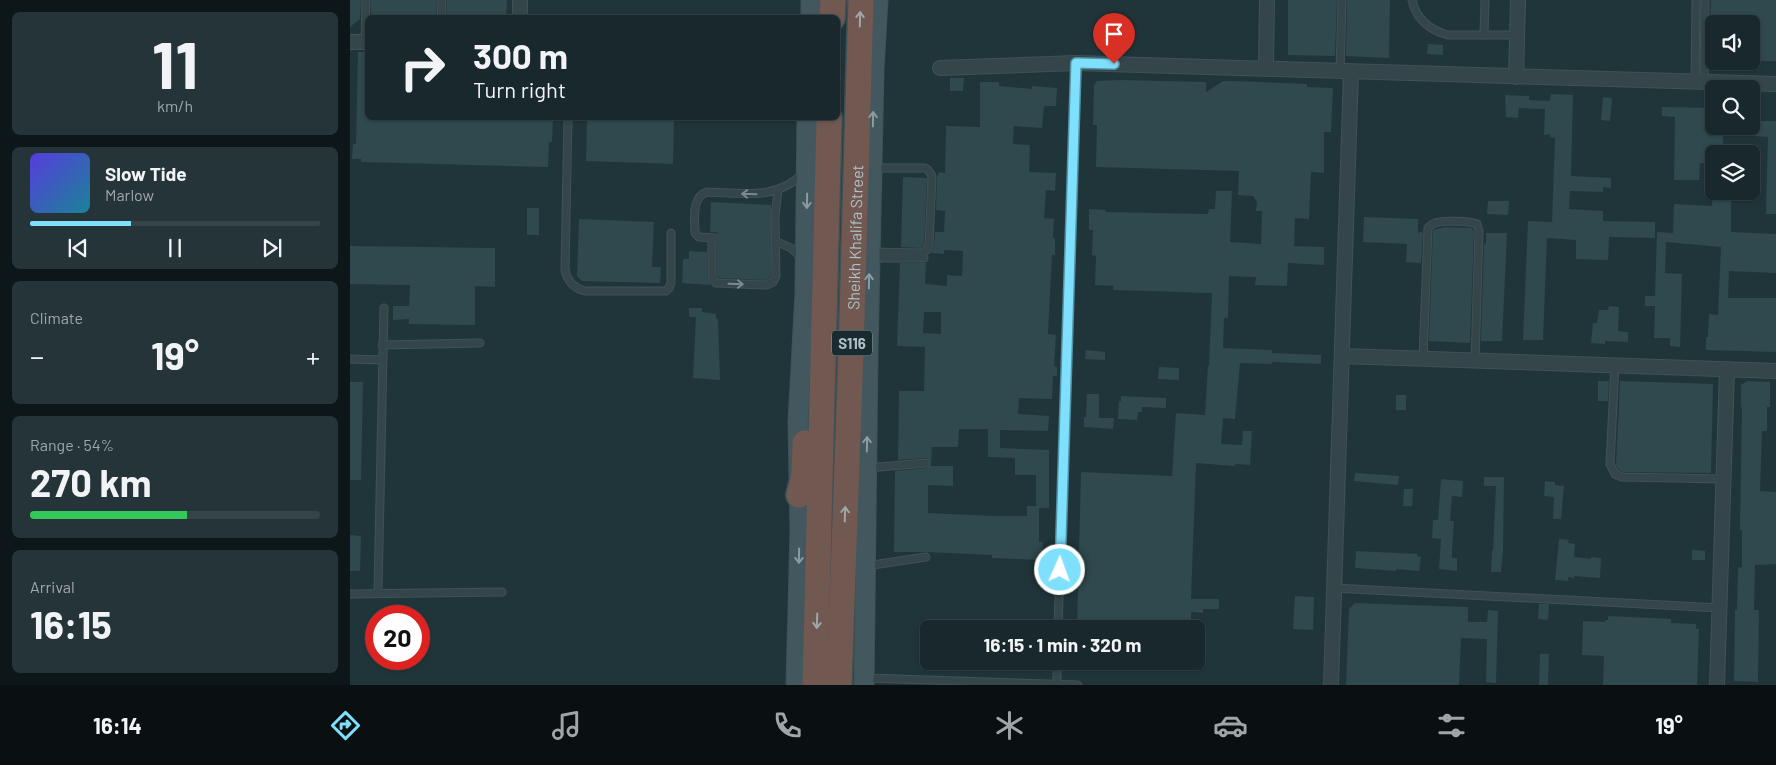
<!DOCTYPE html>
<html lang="en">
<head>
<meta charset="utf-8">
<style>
	:root { --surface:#18282c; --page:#253438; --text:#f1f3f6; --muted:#9fa6a9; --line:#364448; --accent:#7ee0fc }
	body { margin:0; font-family:Barlow,sans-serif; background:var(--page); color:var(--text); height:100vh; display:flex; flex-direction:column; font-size:19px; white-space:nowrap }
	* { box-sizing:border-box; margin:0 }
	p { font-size:16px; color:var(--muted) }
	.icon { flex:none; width:28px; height:28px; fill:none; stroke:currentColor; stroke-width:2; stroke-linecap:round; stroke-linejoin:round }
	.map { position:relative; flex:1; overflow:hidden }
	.panel { display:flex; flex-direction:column; gap:12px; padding:12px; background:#0d1618; width:350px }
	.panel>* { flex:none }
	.guide { position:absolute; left:15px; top:15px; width:475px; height:105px; border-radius:8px; box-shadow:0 1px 4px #0004,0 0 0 1px var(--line); background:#18282c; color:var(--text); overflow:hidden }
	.tools { position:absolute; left:1355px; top:15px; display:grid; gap:10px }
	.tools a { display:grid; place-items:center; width:55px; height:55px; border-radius:8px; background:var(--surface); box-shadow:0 1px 4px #0004,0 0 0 1px var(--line); font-size:25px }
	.speed { position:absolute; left:15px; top:605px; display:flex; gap:10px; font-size:25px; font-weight:700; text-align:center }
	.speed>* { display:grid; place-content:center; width:65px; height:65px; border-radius:50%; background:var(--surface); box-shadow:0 1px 4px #0004,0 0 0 1px var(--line); line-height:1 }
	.speed .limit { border:8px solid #d22; background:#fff; color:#111 }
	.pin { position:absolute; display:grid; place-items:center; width:42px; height:42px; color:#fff; margin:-51px -21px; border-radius:50% 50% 50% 0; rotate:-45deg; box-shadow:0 0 5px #0007 }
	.pin .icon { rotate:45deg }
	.me { position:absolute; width:55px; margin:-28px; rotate:2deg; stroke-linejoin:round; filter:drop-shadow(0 0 4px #0008) }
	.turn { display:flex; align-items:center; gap:18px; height:105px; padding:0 25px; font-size:22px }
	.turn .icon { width:65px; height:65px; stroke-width:2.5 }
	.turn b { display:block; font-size:35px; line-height:42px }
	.big { font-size:38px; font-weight:700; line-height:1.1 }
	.panel .card { flex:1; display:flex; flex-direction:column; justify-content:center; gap:8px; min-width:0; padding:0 18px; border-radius:8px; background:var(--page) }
	.panel .dial { align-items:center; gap:0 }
	.dial b { font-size:65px; line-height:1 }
	.song { display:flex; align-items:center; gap:15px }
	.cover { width:60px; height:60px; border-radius:8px; background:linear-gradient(135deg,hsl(250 70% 55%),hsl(190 70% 35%)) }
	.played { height:5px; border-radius:2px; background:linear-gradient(90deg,var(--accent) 35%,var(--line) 35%) }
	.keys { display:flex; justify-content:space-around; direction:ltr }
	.heat { display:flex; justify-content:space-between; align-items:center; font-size:28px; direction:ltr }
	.charge { height:8px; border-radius:4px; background:linear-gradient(90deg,#34c759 54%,var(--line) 0) }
	.trip { position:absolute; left:570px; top:620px; width:285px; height:50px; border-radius:8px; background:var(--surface); box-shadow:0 1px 4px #0004,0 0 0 1px var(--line); font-weight:700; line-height:50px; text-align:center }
	.menu { display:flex; height:80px; justify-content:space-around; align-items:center; background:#0a1012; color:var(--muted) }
	.menu .icon { width:35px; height:35px }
	.menu .active { color:var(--accent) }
	.menu b { font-size:22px; color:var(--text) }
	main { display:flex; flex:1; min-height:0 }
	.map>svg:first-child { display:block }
	.building { fill:#2f494e; fill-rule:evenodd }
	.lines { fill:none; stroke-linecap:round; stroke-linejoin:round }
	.lane-casing { stroke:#405257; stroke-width:9 }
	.street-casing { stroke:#405257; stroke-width:16 }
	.secondary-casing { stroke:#405257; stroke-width:21 }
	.highway-casing { stroke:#3f5155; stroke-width:28 }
	.lane { stroke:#34464a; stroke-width:7 }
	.street { stroke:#34464a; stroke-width:14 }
	.secondary { stroke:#42575e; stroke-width:19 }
	.highway { stroke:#715851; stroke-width:25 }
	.oneway { stroke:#a0a7aa }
	.oneway2 { stroke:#899ca2 }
	.oneway3 { stroke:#788a8f }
	.route-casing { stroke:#5292a4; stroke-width:12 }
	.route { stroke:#7ee0fc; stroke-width:9 }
	.labels { text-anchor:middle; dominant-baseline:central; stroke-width:5; stroke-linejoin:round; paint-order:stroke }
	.shield { fill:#1a2b2f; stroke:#829499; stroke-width:1 }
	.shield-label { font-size:15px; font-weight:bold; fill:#afc1c7 }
	.street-label { font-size:16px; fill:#afc1c7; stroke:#1a2b2f }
</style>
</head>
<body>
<main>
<section class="panel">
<div class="card dial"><b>11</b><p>km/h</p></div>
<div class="card">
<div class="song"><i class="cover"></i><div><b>Slow Tide</b><p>Marlow</p></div></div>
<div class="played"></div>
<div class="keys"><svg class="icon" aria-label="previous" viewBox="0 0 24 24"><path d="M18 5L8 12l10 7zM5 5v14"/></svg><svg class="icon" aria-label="pause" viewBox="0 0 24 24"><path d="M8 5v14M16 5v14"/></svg><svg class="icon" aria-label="next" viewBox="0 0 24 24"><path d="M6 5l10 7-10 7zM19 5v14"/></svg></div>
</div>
<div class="card"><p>Climate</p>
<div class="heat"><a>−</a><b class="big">19°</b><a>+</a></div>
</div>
<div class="card"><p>Range · 54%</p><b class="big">270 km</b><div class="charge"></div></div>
<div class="card"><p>Arrival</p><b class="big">16:15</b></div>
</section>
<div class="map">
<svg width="1426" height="685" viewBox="0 0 1426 685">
	<rect width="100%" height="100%" fill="#20353a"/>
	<!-- building -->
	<g class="building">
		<path d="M0,0H11L10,19L0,27Z"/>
		<path d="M21,0H87L86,18H21Z"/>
		<path d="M97,0H157L156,18H96Z"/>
		<path d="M938,0H987L985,56L938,55Z"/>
		<path d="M997,0H1040L1039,58L996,56Z"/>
		<path d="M1361,0H1426V61H1401V24H1360Z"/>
		<path d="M1078,44L1093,45V55L1077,54Z"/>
		<path d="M8,52H18V118H203L202,142H199L198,167L11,162V159H2L3,144H6Z"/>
		<path d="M600,78H614L613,91H600Z"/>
		<path d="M770,80L856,82V92L873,81H886L957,84V87L983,88L981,132H974V173L961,172L959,219L945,218L944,246L974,247V265L938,263L937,286L905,285L906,277L879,276L878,318H874L873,348L922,350V353L971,355V364L922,362V364L890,363L885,419L873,418L871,444L892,445L893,431H902L900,465L885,464V466L846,463L841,599H869V609H853V613L841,612V629H727L731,472L822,476L826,413L855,415L858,366H859L862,293L763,290L764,286L745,285L746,256L742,255L743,230H739V209L755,210L756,212L858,214L859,209H865L866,191H882L880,242L911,244L912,211H906L907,202L903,196L888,195L889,171L746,167L747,125H743L744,85L747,81Z"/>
		<path d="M630,82H649V86L682,89V86L707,88L706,106H694L692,128L664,126L663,144L680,145L679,172L706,173L705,191L696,190L694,218L704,219L703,238H705V255H702L698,334L706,335L704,366L707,367V376H703L702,399L669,398L668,414L699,416L698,431L650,430V448L699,450V508H689V542H693L692,560L642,558V555L576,552H544L545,471L577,468L581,463L580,460L576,458L548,460L549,391H574L575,347L547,346L550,263H576L575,284L597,286V275L612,276L613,251L594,250V254L581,253L584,245L585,232H594L595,211L586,210L587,178L589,172L595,173L596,126L630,127ZM574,312H591V334L573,333ZM609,429H638V457L665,458V475H686V506H677V516H643L578,513V485L603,486V466H581L582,447H608Z"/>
		<path d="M1201,94L1223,95L1221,176L1261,178V188L1253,187V192L1220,191L1219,209L1253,211V221L1305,222V238L1259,237L1258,260L1226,259V240L1197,238L1193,340H1173L1178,221L1202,222L1205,138L1200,137V134L1194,135L1195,109L1169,108L1168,118L1156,117L1155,95L1179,96V100L1200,101Z"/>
		<path d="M1253,97L1262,98L1260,121L1251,120Z"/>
		<path d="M1312,107L1364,108V126H1401V121H1426V214H1416L1418,137L1373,134V154H1364V164L1350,163L1349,180H1324L1325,117L1312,116Z"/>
		<path d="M237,118H324L323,164L236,161Z"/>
		<path d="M553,177L577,178L574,243L573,246L570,248L551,247Z"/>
		<path d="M1363,191H1381V232L1426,234V273L1379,271L1378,298H1426V352L1356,350V337H1358L1359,314L1368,315L1371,247L1316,242L1315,273L1332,274L1330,347L1320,346V338H1304L1305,306H1295V296H1305L1307,232L1323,233L1324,204L1362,206Z"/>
		<path d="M1138,201H1159L1158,215L1137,214Z"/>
		<path d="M361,202L421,205V275L419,278L416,280L369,278L367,275V243L370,238L367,232H360Z"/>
		<rect x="177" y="208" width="12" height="27"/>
		<path d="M1014,217L1068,219V233L1073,231L1071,263L1056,262L1057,244L1013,242Z"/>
		<path d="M229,219L304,222L302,267H311L310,283L232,281L227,276Z"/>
		<path d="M1094,227L1122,228L1124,232L1120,343L1079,341L1083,230Z"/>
		<path d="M1136,233H1157L1152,341H1131L1134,242L1136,245Z"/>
		<path d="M0,246L145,248V287L125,286V325L59,324V319L43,320V306H59L60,285L0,284Z"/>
		<path d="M339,251L357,252V277L361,285L332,283L333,259H339Z"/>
		<path d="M1259,306L1269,307L1268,331L1278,332V342L1255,341V344L1241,343L1243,323H1247L1249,310H1258Z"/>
		<path d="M339,308H352V312L366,314V319H368L370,380L343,378L346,317H339Z"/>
		<path d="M736,350L755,352V360L735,359Z"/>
		<path d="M809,367L829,368V380L808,379Z"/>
		<path d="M1248,381H1259L1258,401H1248Z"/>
		<path d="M1270,381L1363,384L1361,473L1273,472L1269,470L1266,465Z"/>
		<path d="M1397,381L1420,382V407H1417V431H1412L1410,491L1426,492V564L1405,565L1404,610H1409L1408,682L1384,681L1385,610H1387L1388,567L1392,568V530H1390L1392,407H1391V385Z"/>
		<path d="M0,382H13L11,480H0Z"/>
		<path d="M737,394H749V418H764L763,429L734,427V417H736Z"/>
		<rect x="1046" y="395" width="10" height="15"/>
		<path d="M771,396L816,398V408L792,407V412H788L787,420L768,419L769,401H771Z"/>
		<path d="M1005,473L1049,476L1048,485L1004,481Z"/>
		<path d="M1134,477H1154L1153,550L1151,572H1141L1142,550L1143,551L1146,486H1134Z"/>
		<path d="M1091,479L1113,481L1112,497L1102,496L1100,521H1104L1102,551V558H1107V571L1089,569L1091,539L1082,538L1083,520H1088Z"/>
		<path d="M1195,481L1205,482V485L1214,486L1211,519H1203L1204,497L1194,496Z"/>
		<path d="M1054,489H1063L1062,506H1053Z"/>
		<path d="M0,535L11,536L10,571H0Z"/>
		<path d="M1209,539L1219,540L1218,543L1225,544L1224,557L1241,559V557L1251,558L1250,578L1224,576V578L1218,577V581L1205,580Z"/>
		<path d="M1342,550L1355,551V560H1342Z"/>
		<path d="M1006,551L1068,554L1067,556L1071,557L1069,571L1046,569V571L1005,568Z"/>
		<path d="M945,596L964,597L963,630L943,629Z"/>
		<path d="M1005,603L1118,607V622H1137L1138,610L1148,611L1146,683L1136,682L1137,639L1111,638L1109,685H996L999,609Z"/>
		<path d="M1189,604H1199L1198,620L1188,619Z"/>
		<path d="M1258,616L1321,619V623L1346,624V629H1349L1347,685H1253L1254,656L1232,655L1233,621L1255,622V620H1258Z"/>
		<path d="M1190,654H1199L1198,685H1189Z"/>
		<path d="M735,661H840V671L735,669Z"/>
	</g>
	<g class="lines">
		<!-- lane casing -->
		<g class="lane-casing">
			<g id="lane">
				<path d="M1062,0C1066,19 1080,30 1098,35H1167"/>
				<path d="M91,18L92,0"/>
				<path d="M1134,35L1135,0"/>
				<path d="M15,42L16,0"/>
				<path d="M990,71L992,0"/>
				<path d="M1345,82L1346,0"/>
				<path d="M1354,82L1355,0"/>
				<path d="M218,118L215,269C217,281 223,288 235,291H316L319,288L321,283V233"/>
				<path d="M362,238V277L366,283L417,285L423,282L426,276L425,216L428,190"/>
				<path d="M365,238L349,237L345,233C345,219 341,197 357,192C391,193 428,201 454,172"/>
				<path d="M425,241L441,248L452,258"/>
				<path d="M520,252L571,253L577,250L579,244L582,176L578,170L575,168H523"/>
				<path d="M520,258H574"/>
				<path d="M32,345L130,343"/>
				<path d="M0,359L32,360"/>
				<path d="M1073,359L1078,228C1081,225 1081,224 1085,223C1092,220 1120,221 1127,224L1129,231L1125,361"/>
				<path d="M1265,365L1260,464L1265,474L1272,477L1373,479"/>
				<path d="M517,468L576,463"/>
				<path d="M516,566L576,557"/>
				<path d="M984,588L1370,608"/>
				<path d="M28,592L34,308"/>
				<path d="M0,594L152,592"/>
				<path d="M708,629L726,63"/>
				<path d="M516,678L728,685"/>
				<path d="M707,684V661"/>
			</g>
		</g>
		<!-- street casing -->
		<g class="street-casing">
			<g id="street">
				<path d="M170,18V0"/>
				<path d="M0,42H18"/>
				<path d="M590,68L726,63L1426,84"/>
				<path d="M916,68L917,0"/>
				<path d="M1166,77L1168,0"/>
				<path d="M992,356L1426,371"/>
				<path d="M981,685L1001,72"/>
				<path d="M1367,685L1377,369"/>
			</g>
		</g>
		<!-- secondary casing -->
		<g class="secondary-casing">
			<g id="secondary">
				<path d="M461,18V0"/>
				<path d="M446,685L450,530L448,422L455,293L457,118"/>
				<path d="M514,685L518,354L524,69L528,0"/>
			</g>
		</g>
		<!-- highway casing -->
		<g class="highway-casing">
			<g id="highway">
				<path d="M482,18L483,0"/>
				<path d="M449,495L454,475L455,443"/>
				<path d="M465,685L479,118"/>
				<path id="s1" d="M489,685L501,353L511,0"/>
			</g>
		</g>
		<!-- lane -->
		<use href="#lane" class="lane"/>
		<!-- street -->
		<use href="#street" class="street"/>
		<!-- secondary -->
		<use href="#secondary" class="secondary"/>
		<!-- highway -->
		<use href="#highway" class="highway"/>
	</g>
	<!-- one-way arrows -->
	<defs><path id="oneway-shaft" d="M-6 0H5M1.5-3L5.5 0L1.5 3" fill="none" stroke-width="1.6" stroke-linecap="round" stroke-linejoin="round" transform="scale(1.25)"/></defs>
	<g class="oneway">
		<use href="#oneway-shaft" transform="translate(510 19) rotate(-88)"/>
		<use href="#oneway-shaft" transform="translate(495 514) rotate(-88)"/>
		<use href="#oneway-shaft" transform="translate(467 621) rotate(92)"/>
	</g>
	<g class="oneway2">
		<use href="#oneway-shaft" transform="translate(523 119) rotate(-89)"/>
		<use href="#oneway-shaft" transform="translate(457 201) rotate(91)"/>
		<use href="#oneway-shaft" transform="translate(519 281) rotate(-89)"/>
		<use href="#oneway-shaft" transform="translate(517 444) rotate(-89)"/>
		<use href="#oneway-shaft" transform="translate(449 556) rotate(91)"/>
	</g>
	<g class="oneway3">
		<use href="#oneway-shaft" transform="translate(399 194) rotate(-178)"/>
		<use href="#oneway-shaft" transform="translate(386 284) rotate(2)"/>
	</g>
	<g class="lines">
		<!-- route casing -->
		<g class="route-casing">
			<path id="route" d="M710,570L726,63L764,64"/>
		</g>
		<!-- route -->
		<use href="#route" class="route"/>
	</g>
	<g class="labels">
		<!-- shield labels -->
		<rect class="shield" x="482" y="330.5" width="40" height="25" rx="4"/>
		<g class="shield-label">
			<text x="502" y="343">S116</text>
		</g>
		<!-- street labels -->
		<g class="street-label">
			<text stroke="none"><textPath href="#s1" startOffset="448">Sheikh Khalifa Street</textPath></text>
		</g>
	</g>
</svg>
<div class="tools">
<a><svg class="icon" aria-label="sound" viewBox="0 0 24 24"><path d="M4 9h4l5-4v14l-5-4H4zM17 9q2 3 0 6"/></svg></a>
<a><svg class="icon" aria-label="search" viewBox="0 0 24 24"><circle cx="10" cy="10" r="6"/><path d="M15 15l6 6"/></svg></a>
<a><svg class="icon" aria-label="layers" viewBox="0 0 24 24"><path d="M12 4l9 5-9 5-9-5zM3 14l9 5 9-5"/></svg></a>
</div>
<div class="speed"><div class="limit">20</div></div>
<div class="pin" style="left:764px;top:64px;background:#d93025"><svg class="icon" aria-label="arrive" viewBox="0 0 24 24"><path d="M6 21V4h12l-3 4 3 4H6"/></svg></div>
<svg class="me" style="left:710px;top:570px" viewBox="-20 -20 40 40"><circle r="17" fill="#7ee0fc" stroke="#fff" stroke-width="3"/><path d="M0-11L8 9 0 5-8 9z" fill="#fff"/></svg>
<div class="trip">16:15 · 1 min · 320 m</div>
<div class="guide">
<div class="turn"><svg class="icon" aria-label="right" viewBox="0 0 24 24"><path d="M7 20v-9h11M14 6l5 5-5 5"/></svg><div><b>300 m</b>Turn right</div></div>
</div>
</div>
</main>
<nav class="menu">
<b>16:14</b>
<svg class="icon active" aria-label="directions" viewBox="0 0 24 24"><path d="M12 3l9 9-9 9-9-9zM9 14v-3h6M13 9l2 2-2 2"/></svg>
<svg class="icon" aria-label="music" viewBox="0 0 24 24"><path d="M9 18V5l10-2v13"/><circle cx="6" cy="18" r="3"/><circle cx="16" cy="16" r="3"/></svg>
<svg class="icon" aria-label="phone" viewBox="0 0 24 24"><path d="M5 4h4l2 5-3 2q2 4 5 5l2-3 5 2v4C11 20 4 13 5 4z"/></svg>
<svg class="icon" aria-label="climate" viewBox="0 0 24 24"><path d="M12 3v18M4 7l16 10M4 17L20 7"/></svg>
<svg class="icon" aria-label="car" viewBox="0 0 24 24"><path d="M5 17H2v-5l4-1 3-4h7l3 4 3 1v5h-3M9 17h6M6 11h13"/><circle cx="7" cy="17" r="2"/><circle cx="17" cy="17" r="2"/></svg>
<svg class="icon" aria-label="filters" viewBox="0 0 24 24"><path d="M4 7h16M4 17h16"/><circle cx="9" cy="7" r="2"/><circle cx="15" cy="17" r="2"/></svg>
<b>19°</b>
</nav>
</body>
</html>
